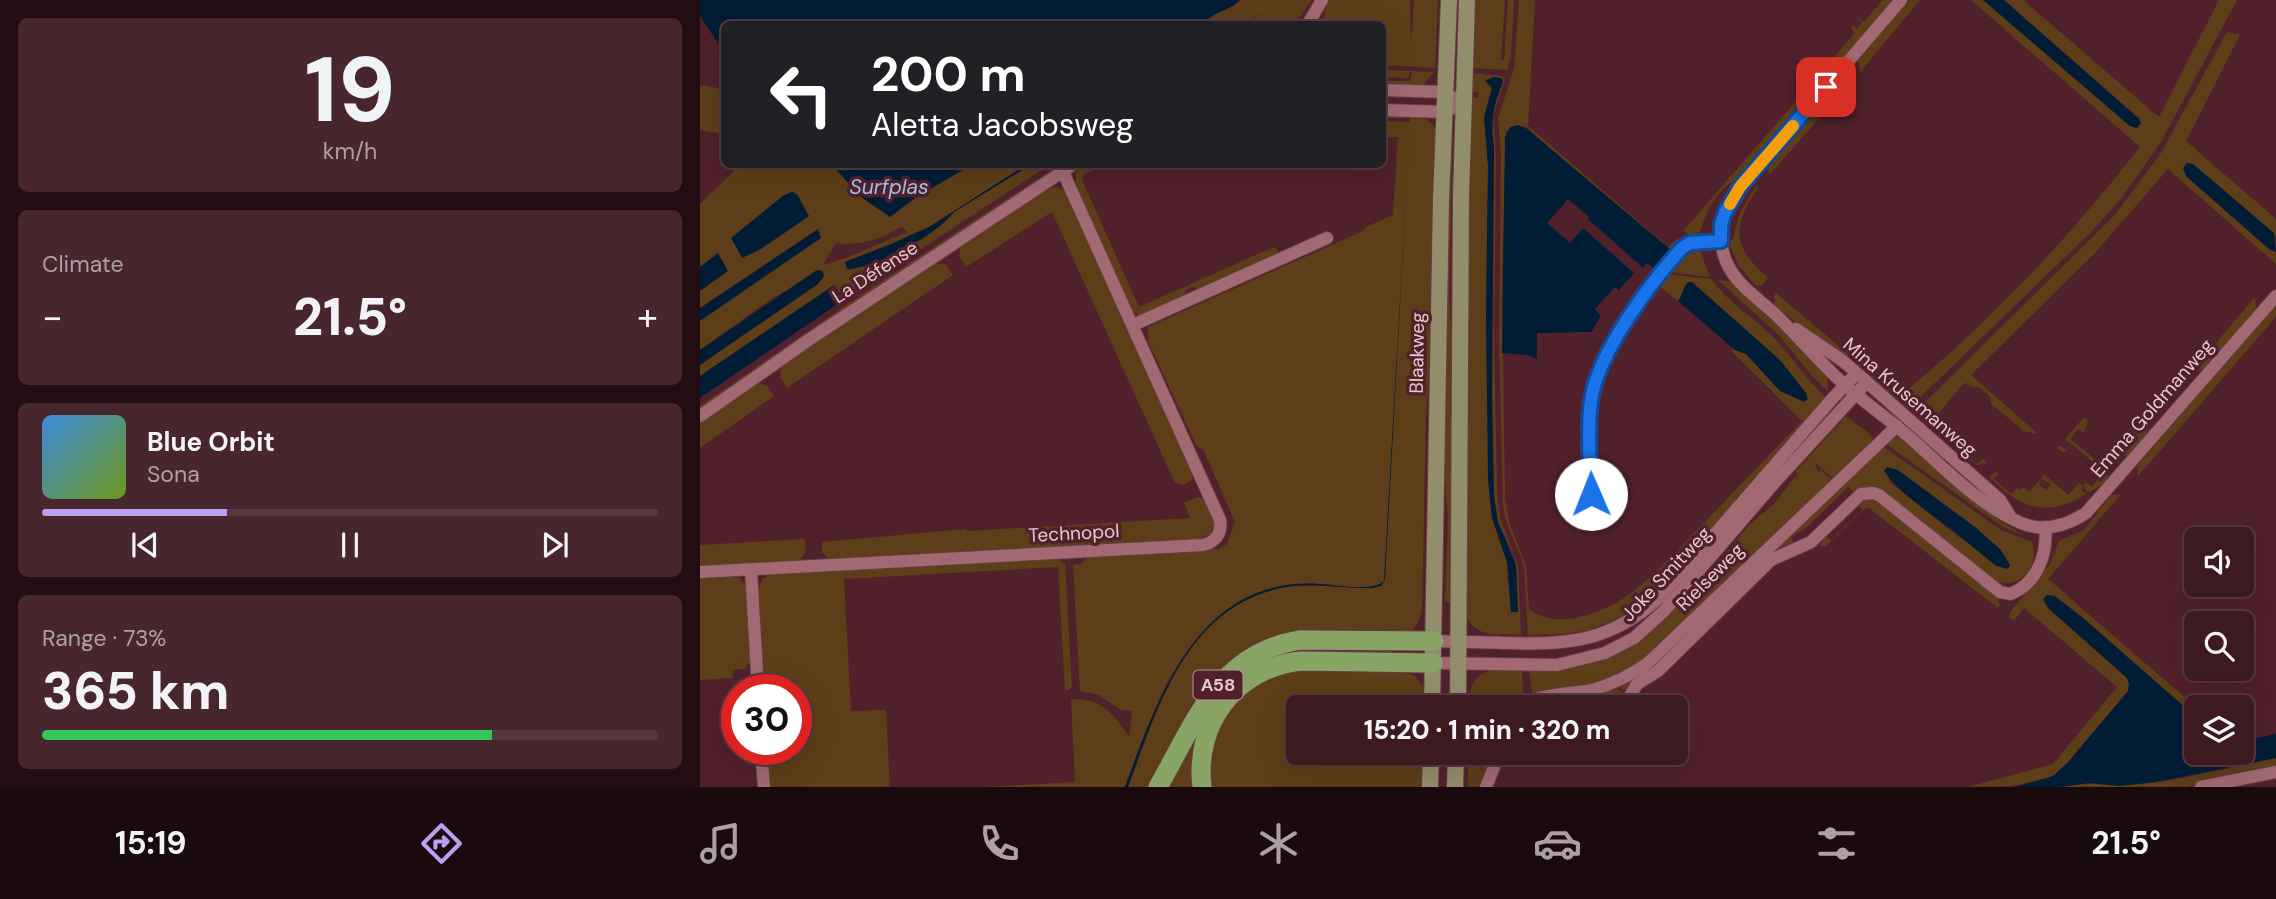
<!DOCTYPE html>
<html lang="en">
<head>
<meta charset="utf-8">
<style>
	:root { --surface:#3d1920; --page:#48262d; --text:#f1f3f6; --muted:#ada0a5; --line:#56383e; --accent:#bca0f2 }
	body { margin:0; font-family:"DM Sans",sans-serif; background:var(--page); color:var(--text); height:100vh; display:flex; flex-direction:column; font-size:26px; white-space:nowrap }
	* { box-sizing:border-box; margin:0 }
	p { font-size:23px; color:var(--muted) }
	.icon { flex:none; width:38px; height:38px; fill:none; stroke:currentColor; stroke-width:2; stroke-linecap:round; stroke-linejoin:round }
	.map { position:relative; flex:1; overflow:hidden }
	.panel { display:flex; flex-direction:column; gap:18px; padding:18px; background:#220e12; width:700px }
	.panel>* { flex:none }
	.banner { position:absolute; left:21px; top:21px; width:665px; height:147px; border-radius:10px; box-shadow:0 7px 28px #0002,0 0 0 2px var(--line); background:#202124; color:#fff; overflow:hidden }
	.controls { position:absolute; left:1484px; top:527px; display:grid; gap:14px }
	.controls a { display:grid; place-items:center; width:70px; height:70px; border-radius:10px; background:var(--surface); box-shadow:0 7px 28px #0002,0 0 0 2px var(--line); font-size:35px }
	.speed { position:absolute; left:21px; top:674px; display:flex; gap:14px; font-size:35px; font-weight:700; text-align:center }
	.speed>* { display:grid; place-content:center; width:91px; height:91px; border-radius:50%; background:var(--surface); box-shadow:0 7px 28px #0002,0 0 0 2px var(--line); line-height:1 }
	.speed .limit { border:10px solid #d22; background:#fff; color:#111 }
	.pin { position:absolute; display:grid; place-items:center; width:60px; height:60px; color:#fff; margin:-30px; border-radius:14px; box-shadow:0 4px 10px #0006 }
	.me { position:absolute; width:77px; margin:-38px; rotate:359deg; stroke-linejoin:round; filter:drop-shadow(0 0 5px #0008) }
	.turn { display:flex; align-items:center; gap:24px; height:147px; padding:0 35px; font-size:32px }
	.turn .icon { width:91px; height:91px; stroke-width:2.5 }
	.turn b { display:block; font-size:49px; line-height:60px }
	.big { font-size:52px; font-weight:800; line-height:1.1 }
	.panel .card { flex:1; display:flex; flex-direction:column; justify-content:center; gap:10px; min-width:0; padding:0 24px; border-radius:10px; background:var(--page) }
	.panel .dial { align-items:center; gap:0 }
	.dial b { font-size:91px; line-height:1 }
	.song { display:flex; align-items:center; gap:21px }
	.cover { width:84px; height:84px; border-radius:10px; background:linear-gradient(135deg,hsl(210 70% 55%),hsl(80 70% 35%)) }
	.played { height:7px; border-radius:4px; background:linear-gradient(90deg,var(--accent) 30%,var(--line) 30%) }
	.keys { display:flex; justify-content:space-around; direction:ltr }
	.heat { display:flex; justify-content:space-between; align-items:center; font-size:38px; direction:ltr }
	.charge { height:10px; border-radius:5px; background:linear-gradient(90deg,#34c759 73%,var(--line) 0) }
	.trip { position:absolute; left:586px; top:695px; width:402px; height:70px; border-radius:10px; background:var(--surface); box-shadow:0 7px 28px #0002,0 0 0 2px var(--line); font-weight:800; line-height:70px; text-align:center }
	.tab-bar { display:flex; height:112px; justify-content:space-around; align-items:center; background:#180a0d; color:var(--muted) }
	.tab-bar .icon { width:49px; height:49px }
	.tab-bar .selected { color:var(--accent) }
	.tab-bar b { font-size:32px; color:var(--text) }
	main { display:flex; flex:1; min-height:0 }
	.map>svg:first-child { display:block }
	.green { fill:#5d3e18; fill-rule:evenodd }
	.water { fill:#011d36 }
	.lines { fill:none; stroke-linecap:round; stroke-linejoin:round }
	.minor-casing { stroke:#673d48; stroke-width:14 }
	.major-casing { stroke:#673d48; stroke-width:18 }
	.highway-casing { stroke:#673d48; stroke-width:21 }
	.minor { stroke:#a16972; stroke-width:12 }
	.major { stroke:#928d6a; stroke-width:16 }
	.highway { stroke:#88a565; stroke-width:19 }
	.route-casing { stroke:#114b97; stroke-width:18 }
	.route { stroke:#1a73e8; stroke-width:12 }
	.slow { stroke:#f59e0b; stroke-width:12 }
	.labels { text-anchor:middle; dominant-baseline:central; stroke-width:7; stroke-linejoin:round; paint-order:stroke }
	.shield { fill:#51212b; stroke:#bb969c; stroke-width:2 }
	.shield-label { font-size:18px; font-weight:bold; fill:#e8c8cc }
	.street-label { font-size:19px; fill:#e8c8cc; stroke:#51212b }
	.water-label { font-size:21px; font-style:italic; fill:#9dc4ec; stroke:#51212b }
</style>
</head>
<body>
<main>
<section class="panel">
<div class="card dial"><b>19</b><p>km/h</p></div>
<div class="card"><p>Climate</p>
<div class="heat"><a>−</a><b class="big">21.5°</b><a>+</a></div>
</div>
<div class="card">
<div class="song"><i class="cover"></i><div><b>Blue Orbit</b><p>Sona</p></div></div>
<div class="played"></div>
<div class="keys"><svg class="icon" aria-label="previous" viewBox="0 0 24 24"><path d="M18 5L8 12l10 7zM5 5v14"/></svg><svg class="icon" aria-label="pause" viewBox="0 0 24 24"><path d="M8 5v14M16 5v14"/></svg><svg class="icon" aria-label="next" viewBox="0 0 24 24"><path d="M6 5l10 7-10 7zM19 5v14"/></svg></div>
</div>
<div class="card"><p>Range · 73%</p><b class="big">365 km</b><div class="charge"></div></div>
</section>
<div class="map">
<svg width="1576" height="787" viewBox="0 0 1576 787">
	<rect width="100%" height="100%" fill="#51212b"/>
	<!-- green -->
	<g class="green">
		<path d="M540,0H612L595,24H545L562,12L542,24H504C512,11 529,11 540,0Z"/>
		<path d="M628,0H710L711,45L714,0H738L735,68L683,65L682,24H622Z"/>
		<path d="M772,0H805L801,60H804L808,0H814L811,57L807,70L771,68Z"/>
		<path d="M819,0H835L828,126L968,247L978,238L979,239L969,251L826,127L806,131L802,284L805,496L809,522L826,566L829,609C855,630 897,615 924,598C951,580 975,552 998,529C1033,493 1067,457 1102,421L1031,351L1033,349L1046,354L1080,391L989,282C983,288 982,294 978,301L958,285L967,274L1011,279C1028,303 1055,318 1075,339C1093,358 1107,380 1126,398L996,551L950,598L918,619L888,630L865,634L828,635L824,565L807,524L803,506L799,340L801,155L798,119L814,68Z"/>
		<path d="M1183,0H1194L1042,176C1019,187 1007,208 1000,232L989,235L984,230L1155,33L1151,28L1153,26L1157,29L1161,24V20L1157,21L1159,18L1164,22Z"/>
		<path d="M1210,0H1220L1160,72L1158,60Z"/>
		<path d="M1271,0H1283L1430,126L1437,128L1441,123L1439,118L1304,0H1323L1459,117L1519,0H1537L1461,142L1420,200L1390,233L1207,410L1075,306L1074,296L1076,293L1199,397C1289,323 1368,239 1440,147Z"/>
		<path d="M1527,32L1540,35L1486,141L1576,219V235L1486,176L1569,249L1576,252V264L1468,169L1394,254L1271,375L1338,434L1324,431L1291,404V397L1279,387H1273L1267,383L1262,385L1230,424L1277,464L1283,459L1287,463L1277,465L1224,420L1221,406L1414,216L1461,153Z"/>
		<path d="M683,70L734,72L723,85L683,87V81H710L712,72H710L709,78L683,77Z"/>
		<path d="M771,73L802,76L805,79L793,116L796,155L794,334L797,490L800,517L818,566L821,635C799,634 773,639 766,613L770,103L774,97L778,98L779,93L774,92L770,86ZM794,77L801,78L803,81C793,107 791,119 794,148L792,393L794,497L798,522L814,556L817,575V612H811L807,562L792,518L789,491L786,315L788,165L784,117L792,88L785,80Z"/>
		<path d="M0,85L24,89V134L0,130Z"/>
		<path d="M1146,85L1148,86L1069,175L1068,164L1135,86Z"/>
		<path d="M683,115C701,116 727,111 736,130L734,297L726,416L722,612L717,624L710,632L574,641L452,787H428C457,710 487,605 582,588C612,583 642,588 673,588L681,584C662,594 624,581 602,584C489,596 459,696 425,787H284L375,782L371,699C403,699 411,712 429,736L432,711L421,710L399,695L380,691L373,565L381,564L389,556L519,549L527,544L535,522L503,449L497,447L448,341V327L663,231L666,227L693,215L698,137H683V121L710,122V118H683Z"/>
		<path d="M749,127L753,128L749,294L753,352L754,602H745L748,518L744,468Z"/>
		<path d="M40,165H132L161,197L190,217C217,197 249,172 282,165C295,162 313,165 326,165L229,227L191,244L145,262L149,270C187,256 228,244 254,212L330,165H349L142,301L146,297L144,295L142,296L135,285L0,376V365L123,279L124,275L122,271L71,299L0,350V204ZM202,227L207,232L146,258L123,265L136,243C159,247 182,238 202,227Z"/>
		<path d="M359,165L360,166L121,324L0,409V406L162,294Z"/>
		<path d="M384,165H401L383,175L382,180L439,307L574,247L580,252L499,289L492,287L486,290L484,296L440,315L432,311L376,186V173Z"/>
		<path d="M352,187H357L365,191L493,475L492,480L483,485L475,483L352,212L266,267L259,256L261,245Z"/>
		<path d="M1055,187H1059C1031,226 1032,246 1068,278L1062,285L1056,286L1038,265L1029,242L1033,239L1039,215Z"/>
		<path d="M1000,250L1010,277L969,272L988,252Z"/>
		<path d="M235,263L246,265L253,275L87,388L80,376L82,364Z"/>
		<path d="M1018,280L1029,281L1069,317L1127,376L1128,391L1112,376L1079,335Z"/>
		<path d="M1555,297L1556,309L1504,369L1493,370Z"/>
		<path d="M1576,304V317L1438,476L1437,466Z"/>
		<path d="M57,382L67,386L74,396L0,448V423Z"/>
		<path d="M1146,416L1170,434L1174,441L1133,479L1117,464L1115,465L1118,472L1121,470L1132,480L935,668L898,683L832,693L829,669L905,657L1020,559L1050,524L1074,504L1095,477L1098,479L1096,471Z"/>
		<path d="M1384,417L1388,420L1384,433L1378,429L1370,439L1401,464L1408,477L1405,483L1388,493L1384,486L1381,489L1386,494C1347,518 1320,509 1290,477L1295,472L1299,473L1294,479L1311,494L1317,488L1319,490L1323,487L1329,492L1340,480L1341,481L1339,485L1346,490L1351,484L1341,479L1344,474L1368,495L1379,483L1382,486L1386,482L1392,487L1404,472L1372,444L1364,453L1357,448L1360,445L1366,450L1371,444L1365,439Z"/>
		<path d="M1442,423L1448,428L1446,436L1429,456L1419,455L1417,445L1420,442L1424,445L1432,436L1428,432L1436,424Z"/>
		<path d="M1198,437L1206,440L1299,520L1326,537L1303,527L1186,444L1192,438Z"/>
		<path d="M1184,447L1301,530L1332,542C1340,566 1321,590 1296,581L1174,487L1161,488L1154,492L1148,487L1105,529L1091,537L1094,544L926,692L918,686ZM1190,469L1198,470L1310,565L1257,536L1190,482L1187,473Z"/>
		<path d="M1421,494L1348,579L1496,707V717L1383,618L1348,608L1427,678L1429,684L1428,691C1413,710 1371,766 1353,776C1329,787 1294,787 1268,787L1353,764L1417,687L1324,608L1314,621L1309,617L1310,612L1350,564L1359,541L1384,530L1411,495Z"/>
		<path d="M498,497L504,499L514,524L510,534L499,539L130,560L122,552V542L265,529L268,531L490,518L484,503Z"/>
		<path d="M1170,499L1179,502L1298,598L1300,605L1298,608L1169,508L1164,509L1125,547L1121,545L1122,539L1125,536L1131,540L1162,510L1158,505L1159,502Z"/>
		<path d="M105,539L106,552L99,561L0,567V545Z"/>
		<path d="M357,558L365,564L372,688L365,691L358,567L144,579L151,711L186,710L190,787H69L67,749H96V690L64,689L58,590L62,579L72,574Z"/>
		<path d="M30,576L39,578L46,585L51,661L44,669L33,670V678L0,680V578Z"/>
		<path d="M693,649V654L618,653L526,693L499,787H464L532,678L588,650Z"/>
		<path d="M822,669L823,695L818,707H769C769,668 790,669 822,669Z"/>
		<path d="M587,670L705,672C723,678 725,690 726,707H598V752L726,753L725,787H510L509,757L520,723L550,686Z"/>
		<path d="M915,687L925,694L919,707L906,705L829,707L833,704Z"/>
		<path d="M768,753H795L782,787H768Z"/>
		<path d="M1576,758V770L1486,787H1360C1387,780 1414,787 1442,784C1487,779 1532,767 1576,758Z"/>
	</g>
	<!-- water -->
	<g class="water">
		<path d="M0,0H540C529,12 512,11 504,24H24V52L0,16Z"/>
		<path d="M1283,0H1304L1439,119L1441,123L1437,128L1430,126Z"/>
		<path d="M794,77L801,78L803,81C793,110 790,117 794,148L792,393L794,497L798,522L816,565L818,612H811L807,562L792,518L788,480L786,315L788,165L784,117L792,88L785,81Z"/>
		<path d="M818,125L826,128L971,250L958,264L960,266L950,278L948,276L954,268L947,263L943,268L888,219L889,217L868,199L847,223L870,243L883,228L934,273L919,290L915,287L895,309L901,316L891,332L837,333V359L827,355L802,353L805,137L810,127Z"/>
		<path d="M709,140L685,580L681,586L673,588C646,589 619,583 592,586C488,601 459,703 428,787H425C459,695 499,575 621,584C636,585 673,592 684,581Z"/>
		<path d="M1487,163L1493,164L1574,233L1576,252L1569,249L1486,176L1483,168Z"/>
		<path d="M132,165H281L266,168L215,198L190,217L161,197Z"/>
		<path d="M326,165H330L254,212C237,234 175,269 147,269L145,262L191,244L229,227Z"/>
		<path d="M92,192L97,194L109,216L61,249L42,258L31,238L84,195Z"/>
		<path d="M118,229L121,238L0,321V308Z"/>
		<path d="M18,253L28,271L0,291V267Z"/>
		<path d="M117,270L122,271L124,275L118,284L0,365V350Z"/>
		<path d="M988,282H992L1080,360L1106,393L1108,399L1104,402L1080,391L1046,354L1035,350L978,301C983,294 983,288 988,282Z"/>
		<path d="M134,285L133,287L142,301L0,398V376Z"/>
		<path d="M1187,467L1198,470L1275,527L1301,550L1310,565L1308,569L1296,566C1276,550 1257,533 1236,518C1216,502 1199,492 1184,471Z"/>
		<path d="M1347,595L1355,596L1383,618L1496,717V752H1542V741L1576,734V758L1456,782L1419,786L1390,783L1360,787H1314L1353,776L1368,762L1428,691L1429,684L1427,678L1348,608L1343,599Z"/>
	</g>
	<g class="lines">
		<!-- minor casing -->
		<g class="minor-casing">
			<g id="minor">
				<path d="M1201,0L1040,187C1026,212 1014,232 1026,261C1035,284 1058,298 1076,315C1100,338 1121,364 1146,386C1169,406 1194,423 1216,443C1248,472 1281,506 1321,523C1343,532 1366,526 1386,513L1576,296"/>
				<path d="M608,24L622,0"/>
				<path d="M682,90L744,92L764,104"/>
				<path d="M682,110L744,112L751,109"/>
				<path d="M433,325L627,238"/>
				<path d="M1096,329L1143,361L1300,500L1310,516"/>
				<path d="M0,416L110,339L374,164"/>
				<path d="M891,494C890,464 887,431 891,401C897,354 950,284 982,248L990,243L1021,241"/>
				<path d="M51,570L58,690"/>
				<path d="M0,572L503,545C516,542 522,533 520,520L363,172"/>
				<path d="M734,641C757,642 781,642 804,643C868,645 911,642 960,597L1132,399L1156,374"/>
				<path d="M733,663L857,665L905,653L934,638L964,611L1076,481L1166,383"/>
				<path d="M823,707C835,693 874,694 892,690C913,684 930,676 948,663L1197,426"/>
				<path d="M924,707L937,684L958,671L1071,560L1111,542L1161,494L1173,493L1179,495L1300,592L1310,594C1337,584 1348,554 1345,527"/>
				<path d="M61,749L64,787"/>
				<path d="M786,787L800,752"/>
				<path d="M1501,787L1576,772"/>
			</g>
		</g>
		<!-- major casing -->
		<g class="major-casing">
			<g id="major">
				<path d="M732,707L741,200L749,0"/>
				<path d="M758,707L761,196L767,0"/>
				<path d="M730,787L731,752"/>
				<path d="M755,787L756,752"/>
			</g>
		</g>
		<!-- highway casing -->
		<g class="highway-casing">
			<g id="highway">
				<path d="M458,787C495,723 518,653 600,640L734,641"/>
				<path d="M502,787C494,722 537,668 601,661L733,663"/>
			</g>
		</g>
		<!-- minor -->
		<use href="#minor" class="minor"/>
		<!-- major -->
		<use href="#major" class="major"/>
		<!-- highway -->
		<use href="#highway" class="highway"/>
	</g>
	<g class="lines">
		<!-- route casing -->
		<g class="route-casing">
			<path id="route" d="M891,494C890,463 887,431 891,401C897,354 950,283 982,248L990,243L1021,241V225L1025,212L1040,187L1126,87"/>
		</g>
		<!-- route -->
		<use href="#route" class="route"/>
		<!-- slow -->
		<path class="slow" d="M1030,204L1040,187L1093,126"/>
	</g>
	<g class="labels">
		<!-- shield labels -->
		<rect class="shield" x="493.5" y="670.5" width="49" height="29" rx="5"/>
		<g class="shield-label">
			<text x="518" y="685">A58</text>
		</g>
		<!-- street labels -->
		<g class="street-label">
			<text transform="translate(175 272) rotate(-33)">La Défense</text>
			<text transform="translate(717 353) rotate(-89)">Blaakweg</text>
			<text transform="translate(1210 397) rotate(41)">Mina Krusemanweg</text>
			<text transform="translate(1452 408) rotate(-49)">Emma Goldmanweg</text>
			<text transform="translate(374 533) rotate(-3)">Technopol</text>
			<text transform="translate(966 574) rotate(-47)">Joke Smitweg</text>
			<text transform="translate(1010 577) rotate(-45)">Rielseweg</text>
		</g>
		<!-- water labels -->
		<g class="water-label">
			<text x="189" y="187">Surfplas</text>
		</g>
	</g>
</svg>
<div class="controls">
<a><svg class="icon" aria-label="sound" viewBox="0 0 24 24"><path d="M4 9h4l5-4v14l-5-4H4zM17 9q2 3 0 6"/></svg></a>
<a><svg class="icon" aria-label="search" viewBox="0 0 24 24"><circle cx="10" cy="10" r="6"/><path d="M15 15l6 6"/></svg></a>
<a><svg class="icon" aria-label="layers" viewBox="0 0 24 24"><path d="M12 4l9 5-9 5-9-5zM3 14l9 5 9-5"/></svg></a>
</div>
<div class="speed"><div class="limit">30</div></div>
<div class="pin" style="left:1126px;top:87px;background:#d93025"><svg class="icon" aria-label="arrive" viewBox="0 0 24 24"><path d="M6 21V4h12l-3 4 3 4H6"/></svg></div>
<svg class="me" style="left:891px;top:494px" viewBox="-20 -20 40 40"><circle r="19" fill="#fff"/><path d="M0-13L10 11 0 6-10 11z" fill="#1a73e8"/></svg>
<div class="trip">15:20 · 1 min · 320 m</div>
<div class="banner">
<div class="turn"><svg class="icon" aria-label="left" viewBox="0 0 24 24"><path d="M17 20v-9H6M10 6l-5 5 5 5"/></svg><div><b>200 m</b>Aletta Jacobsweg</div></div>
</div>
</div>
</main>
<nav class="tab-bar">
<b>15:19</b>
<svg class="icon selected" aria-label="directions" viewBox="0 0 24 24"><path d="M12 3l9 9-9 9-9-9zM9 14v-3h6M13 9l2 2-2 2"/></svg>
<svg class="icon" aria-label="music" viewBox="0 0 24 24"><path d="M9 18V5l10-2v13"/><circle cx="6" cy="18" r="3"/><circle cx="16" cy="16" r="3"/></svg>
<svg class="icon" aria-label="phone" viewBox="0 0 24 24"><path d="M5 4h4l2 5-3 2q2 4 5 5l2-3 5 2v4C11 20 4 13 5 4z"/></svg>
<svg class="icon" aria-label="climate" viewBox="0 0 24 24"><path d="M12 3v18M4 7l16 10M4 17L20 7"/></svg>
<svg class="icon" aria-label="car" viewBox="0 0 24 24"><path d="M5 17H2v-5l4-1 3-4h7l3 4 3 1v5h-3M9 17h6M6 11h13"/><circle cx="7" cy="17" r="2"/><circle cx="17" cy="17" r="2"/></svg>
<svg class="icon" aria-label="filters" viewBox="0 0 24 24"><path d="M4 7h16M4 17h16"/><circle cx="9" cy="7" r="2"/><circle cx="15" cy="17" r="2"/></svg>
<b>21.5°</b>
</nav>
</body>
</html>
